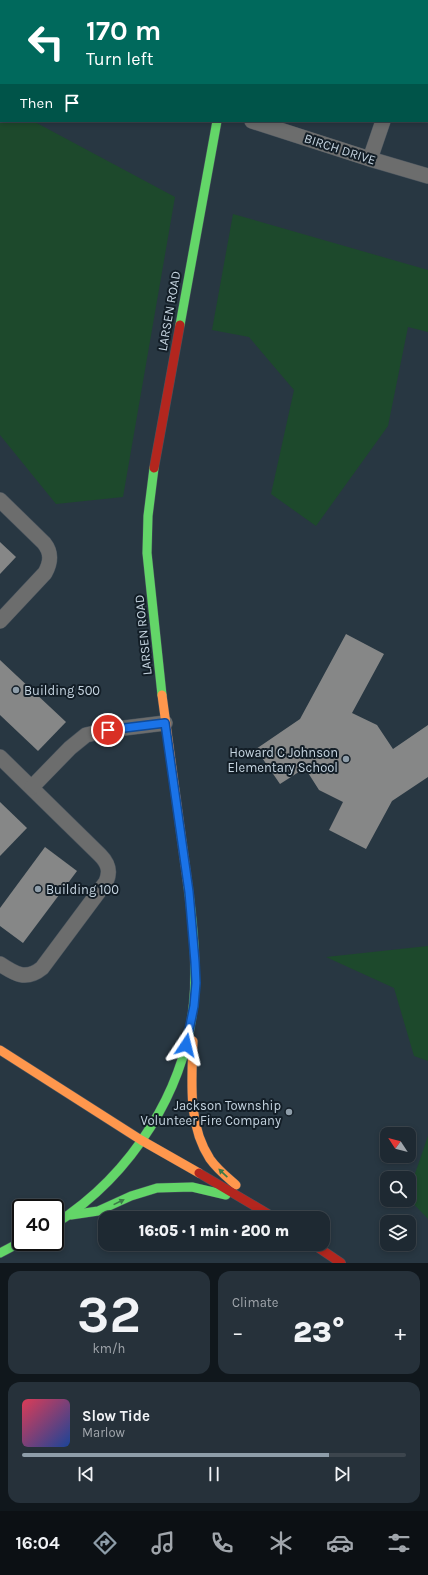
<!DOCTYPE html>
<html lang="en">
<head>
<meta charset="utf-8">
<style>
	:root { --surface:#1e2932; --page:#26313a; --text:#f1f3f6; --muted:#a1a6ac; --line:#3c454d; --accent:#8e9da9 }
	body { margin:0; font-family:Karla,sans-serif; background:var(--page); color:var(--text); height:100vh; display:flex; flex-direction:column; font-size:15px; white-space:nowrap }
	* { box-sizing:border-box; margin:0 }
	p { font-size:13px; color:var(--muted) }
	.icon { flex:none; width:22px; height:22px; fill:none; stroke:currentColor; stroke-width:2; stroke-linecap:round; stroke-linejoin:round }
	.map { position:relative; height:1263px; overflow:hidden }
	.drawer { display:flex; flex-direction:column; gap:8px; padding:8px; background:#10171c; flex:1 }
	.drawer>* { flex:none }
	.banner { position:absolute; left:0px; top:0px; width:428px; height:122px; box-shadow:0 2px 6px #0003,0 0 0 1px var(--line); background:#00695c; color:#fff; overflow:hidden }
	.needle { width:26px; rotate:306deg }
	.controls { position:absolute; left:380px; top:1127px; display:grid; gap:8px }
	.controls a { display:grid; place-items:center; width:36px; height:36px; border-radius:8px; background:var(--surface); box-shadow:0 2px 6px #0003,0 0 0 1px var(--line); font-size:20px }
	.speed { position:absolute; left:12px; top:1199px; display:flex; gap:8px; font-size:20px; font-weight:700; text-align:center }
	.speed>* { display:grid; place-content:center; width:52px; height:52px; border-radius:50%; background:var(--surface); box-shadow:0 2px 6px #0003,0 0 0 1px var(--line); line-height:1 }
	.speed .limit { border:2px solid #111; border-radius:6px; background:#fff; color:#111 }
	.pin { position:absolute; display:grid; place-items:center; width:34px; height:34px; color:#fff; margin:-17px; border:2px solid #fff; border-radius:50%; box-shadow:0 1px 4px #0007 }
	.me { position:absolute; width:44px; margin:-22px; rotate:10deg; stroke-linejoin:round; filter:drop-shadow(0 0 3px #0008) }
	.turn { display:flex; align-items:center; gap:14px; height:84px; padding:0 20px; font-size:18px }
	.turn .icon { width:52px; height:52px; stroke-width:2.5 }
	.turn b { display:block; font-size:28px; line-height:34px }
	.then { display:flex; align-items:center; height:38px; padding:0 20px; background:#0003; gap:8px; font-size:15px }
	.big { font-size:30px; font-weight:800; line-height:1.1 }
	.drawer .widget { flex:1; display:flex; flex-direction:column; justify-content:center; gap:6px; min-width:0; padding:0 14px; border-radius:12px; background:var(--page) }
	.drawer .dial { align-items:center; gap:0 }
	.dial b { font-size:52px; line-height:1 }
	.song { display:flex; align-items:center; gap:12px }
	.cover { width:48px; height:48px; border-radius:6px; background:linear-gradient(135deg,hsl(350 70% 55%),hsl(220 70% 35%)) }
	.played { height:4px; border-radius:2px; background:linear-gradient(90deg,var(--accent) 80%,var(--line) 80%) }
	.keys { display:flex; justify-content:space-around; direction:ltr }
	.heat { display:flex; justify-content:space-between; align-items:center; font-size:22px; direction:ltr }
	.drawer .tiles { flex:1; display:grid; gap:8px; grid-template-columns:1fr 1fr }
	.widget:last-child { grid-column:span 2 }
	.trip { position:absolute; left:98px; top:1211px; width:232px; height:40px; border-radius:12px; background:var(--surface); box-shadow:0 2px 6px #0003,0 0 0 1px var(--line); font-weight:800; line-height:40px; text-align:center }
	.tabs { display:flex; height:64px; justify-content:space-around; align-items:center; background:#0c1014; color:var(--muted) }
	.tabs .icon { width:28px; height:28px }
	.tabs .active { color:var(--accent) }
	.tabs b { font-size:18px; color:var(--text) }
	.map>svg:first-child { display:block }
	.green { fill:#1d492c }
	.building { fill:#868787 }
	.lines { fill:none; stroke-linecap:round; stroke-linejoin:round }
	.street-casing { stroke:#47525c; stroke-width:16 }
	.fast-casing { stroke:#47525c; stroke-width:10 }
	.slow-casing { stroke:#47525c; stroke-width:10 }
	.jam-casing { stroke:#47525c; stroke-width:10 }
	.street { stroke:#6c6d6d; stroke-width:15 }
	.fast { stroke:#63d668; stroke-width:9 }
	.slow { stroke:#ff974d; stroke-width:9 }
	.jam { stroke:#b3261e; stroke-width:9 }
	.oneway { fill:#3b7a48 }
	.route-casing { stroke:#114b97; stroke-width:10 }
	.route { stroke:#1a73e8; stroke-width:7 }
	.poi-dot { fill:#8e9da9; stroke:#131e27; stroke-width:1.5 }
	.labels { text-anchor:middle; dominant-baseline:central; stroke-width:4; stroke-linejoin:round; paint-order:stroke }
	.street-label { font-size:13px; fill:#c5d4e0; stroke:#131e27 }
	.poi-label { font-size:13px; fill:#c5d4e0; stroke:#131e27; text-anchor:start }
</style>
</head>
<body>
<div class="map">
<svg width="428" height="1263" viewBox="0 0 428 1263">
	<rect width="100%" height="100%" fill="#283742"/>
	<!-- green -->
	<g class="green">
		<path d="M0,104L1,121H33L175,197L123,497L56,504L0,435Z"/>
		<path d="M233,214L428,270V332L408,327L388,426L316,526L271,494L294,390L249,337L212,330Z"/>
		<path d="M428,946V1061L414,1056L394,988L326,957Z"/>
		<path d="M428,1136V1219L409,1199V1191Z"/>
	</g>
	<!-- building -->
	<g class="building">
		<path d="M0,542L16,557L0,574Z"/>
		<path d="M346,634L384,654L352,713L377,725L393,749L428,725V777L392,801L366,849L329,830L343,802L319,790L305,768L280,784L256,749L300,719Z"/>
		<path d="M0,660L66,722L38,751L0,715Z"/>
		<path d="M0,802L27,828L0,856Z"/>
		<path d="M45,847L77,871L23,943L0,926V908Z"/>
	</g>
	<g class="lines">
		<!-- street casing -->
		<g class="street-casing">
			<g id="street">
				<path d="M25,0L26,1"/>
				<path d="M421,1V0"/>
				<path d="M252,121L370,159L428,176"/>
				<path d="M370,159L383,121"/>
				<path d="M0,500L44,543C52,553 51,562 45,573L0,621"/>
				<path d="M0,757L100,855C108,863 111,871 106,882L42,968C26,981 15,974 0,964"/>
				<path d="M32,787L70,748L86,735L108,730L165,723"/>
			</g>
		</g>
		<!-- fast casing -->
		<g class="fast-casing">
			<g id="fast">
				<path d="M238,0V1"/>
				<path d="M180,325L217,121"/>
				<path d="M154,468L148,516L147,553L162,695"/>
				<path d="M71,1215L98,1211L131,1196L157,1188L192,1187L226,1195"/>
				<path d="M55,1224C132,1175 187,1089 194,998C197,961 193,923 188,886"/>
				<path d="M0,1253L21,1242"/>
			</g>
		</g>
		<!-- slow casing -->
		<g class="slow-casing">
			<g id="slow">
				<path d="M162,695L188,886"/>
				<path d="M193,1041C192,1080 187,1124 210,1159C217,1169 227,1177 236,1185"/>
				<path d="M0,1050L141,1140L199,1173"/>
			</g>
		</g>
		<!-- jam casing -->
		<g class="jam-casing">
			<g id="jam">
				<path d="M154,468L180,325"/>
				<path d="M199,1173L275,1218"/>
				<path d="M313,1244L341,1263"/>
			</g>
		</g>
		<!-- street -->
		<use href="#street" class="street"/>
		<!-- fast -->
		<use href="#fast" class="fast"/>
		<!-- slow -->
		<use href="#slow" class="slow"/>
		<!-- jam -->
		<use href="#jam" class="jam"/>
	</g>
	<!-- one-way arrows -->
	<defs><path id="oneway-solid" d="M-6-.8H1V-3.2L6.5 0L1 3.2V.8H-6Z"/></defs>
	<g class="oneway">
		<use href="#oneway-solid" transform="translate(223 1173) rotate(-137)"/>
		<use href="#oneway-solid" transform="translate(119 1202) rotate(-26)"/>
	</g>
	<g class="lines">
		<!-- route casing -->
		<g class="route-casing">
			<path id="route" d="M108,730L165,723L189,892L195,962L196,983L194,1006L186,1045"/>
		</g>
		<!-- route -->
		<use href="#route" class="route"/>
	</g>
	<!-- markers -->
	<g class="poi-dot">
		<circle cx="16" cy="690" r="4"/>
		<circle cx="346" cy="759" r="4"/>
		<circle cx="38" cy="889" r="4"/>
		<circle cx="289" cy="1112" r="4"/>
	</g>
	<g class="labels">
		<!-- street labels -->
		<g class="street-label">
			<text transform="translate(340 149) rotate(18)">BIRCH DRIVE</text>
			<text transform="translate(169 311) rotate(-80)">LARSEN ROAD</text>
			<text transform="translate(143 635) rotate(-96)">LARSEN ROAD</text>
		</g>
		<!-- poi labels -->
		<g class="poi-label">
			<text x="24" y="690">Building 500</text>
			<text x="338" y="752" text-anchor="end">Howard C Johnson<tspan x="338" dy="15">Elementary School</tspan></text>
			<text x="46" y="889">Building 100</text>
			<text x="281" y="1105" text-anchor="end">Jackson Township<tspan x="281" dy="15">Volunteer Fire Company</tspan></text>
		</g>
	</g>
</svg>
<div class="controls">
<a><svg class="needle" viewBox="-14 -14 28 28"><path d="M0-13l5 13h-10z" fill="#e53935"/><path d="M0 13l5-13h-10z" fill="#a1a6ac"/></svg></a>
<a><svg class="icon" aria-label="search" viewBox="0 0 24 24"><circle cx="10" cy="10" r="6"/><path d="M15 15l6 6"/></svg></a>
<a><svg class="icon" aria-label="layers" viewBox="0 0 24 24"><path d="M12 4l9 5-9 5-9-5zM3 14l9 5 9-5"/></svg></a>
</div>
<div class="speed"><div class="limit">40</div></div>
<div class="pin" style="left:108px;top:730px;background:#d93025"><svg class="icon" aria-label="arrive" viewBox="0 0 24 24"><path d="M6 21V4h12l-3 4 3 4H6"/></svg></div>
<svg class="me" style="left:186px;top:1045px" viewBox="-20 -20 40 40"><path d="M0-17L14 15 0 8-14 15z" fill="#1a73e8" stroke="#fff" stroke-width="4"/></svg>
<div class="trip">16:05 · 1 min · 200 m</div>
<div class="banner">
<div class="turn"><svg class="icon" aria-label="left" viewBox="0 0 24 24"><path d="M17 20v-9H6M10 6l-5 5 5 5"/></svg><div><b>170 m</b>Turn left</div></div>
<div class="then">Then<svg class="icon" aria-label="arrive" viewBox="0 0 24 24"><path d="M6 21V4h12l-3 4 3 4H6"/></svg></div>
</div>
</div>
<section class="drawer">
<div class="tiles">
<div class="widget dial"><b>32</b><p>km/h</p></div>
<div class="widget"><p>Climate</p>
<div class="heat"><a>−</a><b class="big">23°</b><a>+</a></div>
</div>
<div class="widget">
<div class="song"><i class="cover"></i><div><b>Slow Tide</b><p>Marlow</p></div></div>
<div class="played"></div>
<div class="keys"><svg class="icon" aria-label="previous" viewBox="0 0 24 24"><path d="M18 5L8 12l10 7zM5 5v14"/></svg><svg class="icon" aria-label="pause" viewBox="0 0 24 24"><path d="M8 5v14M16 5v14"/></svg><svg class="icon" aria-label="next" viewBox="0 0 24 24"><path d="M6 5l10 7-10 7zM19 5v14"/></svg></div>
</div>
</div>
</section>
<nav class="tabs">
<b>16:04</b>
<svg class="icon active" aria-label="directions" viewBox="0 0 24 24"><path d="M12 3l9 9-9 9-9-9zM9 14v-3h6M13 9l2 2-2 2"/></svg>
<svg class="icon" aria-label="music" viewBox="0 0 24 24"><path d="M9 18V5l10-2v13"/><circle cx="6" cy="18" r="3"/><circle cx="16" cy="16" r="3"/></svg>
<svg class="icon" aria-label="phone" viewBox="0 0 24 24"><path d="M5 4h4l2 5-3 2q2 4 5 5l2-3 5 2v4C11 20 4 13 5 4z"/></svg>
<svg class="icon" aria-label="climate" viewBox="0 0 24 24"><path d="M12 3v18M4 7l16 10M4 17L20 7"/></svg>
<svg class="icon" aria-label="car" viewBox="0 0 24 24"><path d="M5 17H2v-5l4-1 3-4h7l3 4 3 1v5h-3M9 17h6M6 11h13"/><circle cx="7" cy="17" r="2"/><circle cx="17" cy="17" r="2"/></svg>
<svg class="icon" aria-label="filters" viewBox="0 0 24 24"><path d="M4 7h16M4 17h16"/><circle cx="9" cy="7" r="2"/><circle cx="15" cy="17" r="2"/></svg>
</nav>
</body>
</html>
